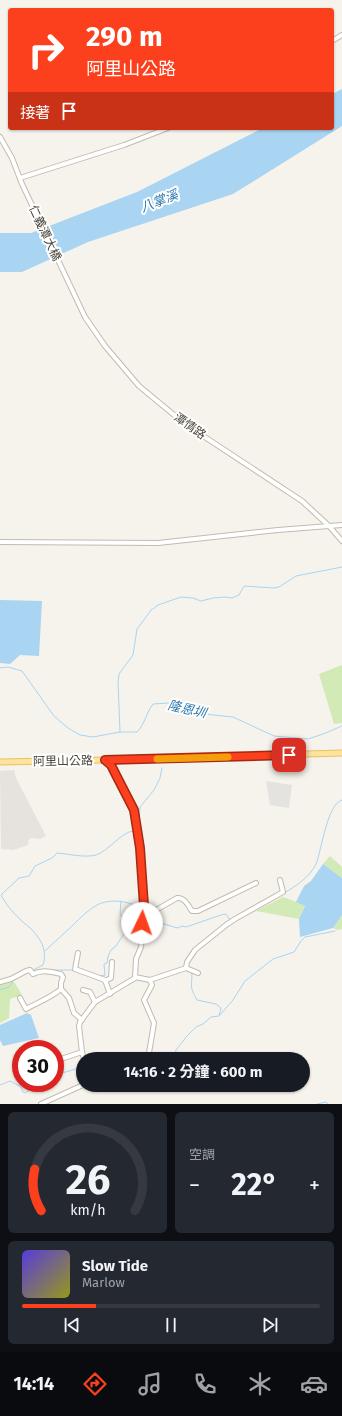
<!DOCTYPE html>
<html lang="zh-TW">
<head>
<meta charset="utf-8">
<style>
	:root { --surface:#171b24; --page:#242831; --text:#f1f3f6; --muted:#9ea1a6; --line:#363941; --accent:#fc3f1d }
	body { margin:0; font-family:"Fira Sans","Noto Sans TC",sans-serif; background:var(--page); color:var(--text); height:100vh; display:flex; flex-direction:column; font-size:15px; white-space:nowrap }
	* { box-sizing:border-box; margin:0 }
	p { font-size:13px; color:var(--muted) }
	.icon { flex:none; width:22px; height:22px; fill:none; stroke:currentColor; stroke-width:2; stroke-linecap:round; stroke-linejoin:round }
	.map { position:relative; height:1104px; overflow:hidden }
	.drawer { display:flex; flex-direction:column; gap:8px; padding:8px; background:#0d0f14; flex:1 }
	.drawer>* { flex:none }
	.banner { position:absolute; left:8px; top:8px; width:326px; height:122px; border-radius:4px; box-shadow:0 1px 3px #0004; background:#fc3f1d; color:#fff; overflow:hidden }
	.speed { position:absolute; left:12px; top:1040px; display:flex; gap:8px; font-size:20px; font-weight:700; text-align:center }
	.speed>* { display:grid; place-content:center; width:52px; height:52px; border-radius:50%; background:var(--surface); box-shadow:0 1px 3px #0004; line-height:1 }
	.speed .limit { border:6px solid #d22; background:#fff; color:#111 }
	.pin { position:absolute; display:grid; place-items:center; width:34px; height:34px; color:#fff; margin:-17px; border-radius:8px; box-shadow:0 2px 6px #0006 }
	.me { position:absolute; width:44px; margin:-22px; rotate:3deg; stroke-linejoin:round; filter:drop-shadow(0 0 3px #0008) }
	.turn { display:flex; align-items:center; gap:14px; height:84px; padding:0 12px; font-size:18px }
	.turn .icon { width:52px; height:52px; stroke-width:2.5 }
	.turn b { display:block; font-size:28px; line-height:34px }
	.then { display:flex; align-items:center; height:38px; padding:0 12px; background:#0003; gap:8px; font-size:15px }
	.big { font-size:30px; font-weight:700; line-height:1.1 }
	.drawer .widget { flex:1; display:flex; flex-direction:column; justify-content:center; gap:6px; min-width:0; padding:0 14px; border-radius:6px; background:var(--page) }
	.drawer .dial { align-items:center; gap:0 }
	.dial svg { height:104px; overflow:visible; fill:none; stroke:var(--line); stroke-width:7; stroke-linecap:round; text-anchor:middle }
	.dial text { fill:var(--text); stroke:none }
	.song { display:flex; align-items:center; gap:12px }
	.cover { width:48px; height:48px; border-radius:6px; background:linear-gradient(135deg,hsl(250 70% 55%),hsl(60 70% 35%)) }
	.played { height:4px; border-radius:2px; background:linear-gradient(90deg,var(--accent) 25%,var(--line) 25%) }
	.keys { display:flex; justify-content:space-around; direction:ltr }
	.heat { display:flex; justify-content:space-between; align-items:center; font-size:22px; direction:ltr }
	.drawer .tiles { flex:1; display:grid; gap:8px; grid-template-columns:1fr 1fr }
	.widget:last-child { grid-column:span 2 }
	.trip { position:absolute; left:76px; top:1052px; width:234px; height:40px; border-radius:20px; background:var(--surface); box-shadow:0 1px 3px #0004; font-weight:700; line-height:40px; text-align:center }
	.dock { display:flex; height:64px; justify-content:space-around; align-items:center; background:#090b0e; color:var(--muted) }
	.dock .icon { width:28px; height:28px }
	.dock .active { color:var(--accent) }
	.dock b { font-size:18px; color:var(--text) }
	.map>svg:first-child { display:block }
	.industrial { fill:#e6e2dd }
	.green { fill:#d2eab5 }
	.parking { fill:#e5e3e0 }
	.water { fill:#a9d4f2 }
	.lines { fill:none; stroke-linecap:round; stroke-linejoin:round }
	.stream { stroke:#a9d4f2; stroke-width:1 }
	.minor-casing { stroke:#c2bbae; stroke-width:6 }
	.major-casing { stroke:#e6c16a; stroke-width:7 }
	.minor { stroke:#fff; stroke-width:4 }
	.major { stroke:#ffe39c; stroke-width:5 }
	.route-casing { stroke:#a42913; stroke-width:10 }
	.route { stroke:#fc3f1d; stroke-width:7 }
	.slow { stroke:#f59e0b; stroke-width:7 }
	.labels { text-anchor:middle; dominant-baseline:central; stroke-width:4; stroke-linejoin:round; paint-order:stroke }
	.street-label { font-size:12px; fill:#4b4439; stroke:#fff }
	.water-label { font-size:13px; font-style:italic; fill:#2e7ab2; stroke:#fff }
</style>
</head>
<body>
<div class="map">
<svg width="342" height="1104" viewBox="0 0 342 1104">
	<rect width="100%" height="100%" fill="#f6f3ec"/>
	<!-- industrial -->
	<path class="industrial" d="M14,770L16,778L46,836L40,839L33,838L29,839L28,845L13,850L1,849L0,771Z"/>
	<!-- green -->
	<g class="green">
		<path d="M342,665V723L334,724L319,674Z"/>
		<path d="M330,856L342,867V878L323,864Z"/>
		<path d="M283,897L305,905L299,919L256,911Z"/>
		<path d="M342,915V929L338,930L333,928Z"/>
		<path d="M10,981L15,983L22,995L10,999L9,1018L0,1023V984Z"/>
	</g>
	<!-- parking -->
	<path class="parking" d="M266,781L292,785L289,808L270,805Z"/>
	<!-- water -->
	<g class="water">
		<path d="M342,89V126L233,194L88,242L22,272H0V233H31L137,192L263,128H332V94Z"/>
		<path d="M0,600L42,601L39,656L20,655L10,664L0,663Z"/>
		<path d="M323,864L342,878V915L333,928L300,937L299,919L305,906L296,902L304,886L311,881Z"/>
		<path d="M27,1013L31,1015L39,1038L3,1046L0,1040V1025Z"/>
	</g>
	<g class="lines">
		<!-- stream -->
		<g class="stream">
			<path d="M153,609L158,605L181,597L193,598L201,601L213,598L225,597L232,598L239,595L244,586L274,588L279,587L296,576L342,567"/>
			<path d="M0,668L8,667L22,671L54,716L68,728L80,735L93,737L120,732H137C145,724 146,713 153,704L169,703L195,713L233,717L274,736L308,739L323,734L342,726"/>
			<path d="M120,732L118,682L119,674L133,655L137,629L152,609"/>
			<path d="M140,832H142L139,821L140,807L154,790L160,778L162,768"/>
			<path d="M142,833L148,909L147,913"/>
			<path d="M284,893C295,887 311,876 316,864C322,849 327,804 342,800"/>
			<path d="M146,918V925C155,919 168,926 178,928L182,926L186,927L221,915L226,914L230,920"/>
			<path d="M45,951C54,942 64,934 73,925C80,918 88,910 97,905C110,898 130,901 142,909"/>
			<path d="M33,970L43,965C48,950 40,937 29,927C26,924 22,922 20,919C12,912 5,903 1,895L19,878L29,876L35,866L52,858L57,853C70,854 84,858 96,855C110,850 120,833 133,831L134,834L137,833"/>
			<path d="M53,970H74"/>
			<path d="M100,976L105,975L104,964L107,963L108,956L111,950L116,946L129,926L128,923L120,914L121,901"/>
			<path d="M0,990L9,987L13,982L12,980"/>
			<path d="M220,1015L233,1000L245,981L273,959L294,952L301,941L305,937L335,931"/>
			<path d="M170,1059L175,1055L176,1050L187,1036L196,1027L203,1024L211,1017L219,1016L221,1008L216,1004L197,1000C189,986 192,987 192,972"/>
			<path d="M55,1072L58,1071L62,1073L83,1067"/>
			<path d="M0,1085L10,1081L21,1087L23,1092L25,1093L40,1083"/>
			<path d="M317,1104L326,1102L328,1104"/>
		</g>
		<!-- minor casing -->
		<g class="minor-casing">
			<g id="minor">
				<path d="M332,41L342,35"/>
				<path d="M0,137L12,158L22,184L85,317L105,346L139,386L185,424L302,501L329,526L342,541"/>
				<path d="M20,178L124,145L168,128"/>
				<path d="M0,542L158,543L278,530L342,525"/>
				<path d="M144,917L177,898C184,897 188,905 192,911H198L256,883"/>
				<path d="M78,953L75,969L105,980L110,994"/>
				<path d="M186,968L187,962L195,950L226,925L235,919L283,892L280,880"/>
				<path d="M135,977L150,980L186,968L198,973"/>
				<path d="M105,981L111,978L112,962"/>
				<path d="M0,982L11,979L26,971L30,970L33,974C43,969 51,972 61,974L63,977L61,983V989L69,998L74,1013L82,1020"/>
				<path d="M83,990L90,992L95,1002"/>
				<path d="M20,998L26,1009C37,1003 52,997 61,989"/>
				<path d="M84,1059L82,1052L79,1026L80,1022L95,1002L135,978L136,959L141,947L144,917L140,848L134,810L116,775L111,765L105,760"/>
				<path d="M148,1059L154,1023L144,1000L152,985L150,980"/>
				<path d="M55,1061L82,1052"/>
				<path d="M41,1104L83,1085"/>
			</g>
		</g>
		<!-- major casing -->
		<g class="major-casing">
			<path id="major" d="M0,762L105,760L342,753"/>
		</g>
		<!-- minor -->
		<use href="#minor" class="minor"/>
		<!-- major -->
		<use href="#major" class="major"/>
	</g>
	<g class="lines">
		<!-- route casing -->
		<g class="route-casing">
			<path id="route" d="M142,923L144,906L140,848L134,810L116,775L111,765L105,760L289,755"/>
		</g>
		<!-- route -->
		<use href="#route" class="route"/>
		<!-- slow -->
		<path class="slow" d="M157,759L228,757"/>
	</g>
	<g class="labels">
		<!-- street labels -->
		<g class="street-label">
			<text transform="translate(45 233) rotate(65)">仁義潭大橋</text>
			<text transform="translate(190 426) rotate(35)">潭情路</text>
			<text transform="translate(63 761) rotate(-1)">阿里山公路</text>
		</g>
		<!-- water labels -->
		<g class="water-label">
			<text transform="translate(159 201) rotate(-21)">八掌溪</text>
			<text transform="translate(187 709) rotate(13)">隆恩圳</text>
		</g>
	</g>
</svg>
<div class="speed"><div class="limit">30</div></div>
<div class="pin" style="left:289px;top:755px;background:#d93025"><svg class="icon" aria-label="arrive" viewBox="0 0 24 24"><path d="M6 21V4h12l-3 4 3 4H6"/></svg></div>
<svg class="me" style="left:142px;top:923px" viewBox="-20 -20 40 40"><circle r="19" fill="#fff"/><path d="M0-13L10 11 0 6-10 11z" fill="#fc3f1d"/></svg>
<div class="trip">14:16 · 2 分鐘 · 600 m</div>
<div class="banner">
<div class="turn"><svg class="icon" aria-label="right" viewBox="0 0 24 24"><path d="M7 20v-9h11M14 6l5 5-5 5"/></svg><div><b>290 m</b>阿里山公路</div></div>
<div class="then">接著<svg class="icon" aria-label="arrive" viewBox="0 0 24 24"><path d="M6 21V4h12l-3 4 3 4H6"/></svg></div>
</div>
</div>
<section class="drawer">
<div class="tiles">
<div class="widget dial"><svg viewBox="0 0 100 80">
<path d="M14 69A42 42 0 1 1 86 69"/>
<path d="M14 69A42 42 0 0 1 9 37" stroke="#fc3f1d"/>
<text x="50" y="56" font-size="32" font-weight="700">26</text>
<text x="50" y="72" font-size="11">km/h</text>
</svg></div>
<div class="widget"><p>空調</p>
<div class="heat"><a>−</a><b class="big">22°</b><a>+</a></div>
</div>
<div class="widget">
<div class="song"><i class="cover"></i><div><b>Slow Tide</b><p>Marlow</p></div></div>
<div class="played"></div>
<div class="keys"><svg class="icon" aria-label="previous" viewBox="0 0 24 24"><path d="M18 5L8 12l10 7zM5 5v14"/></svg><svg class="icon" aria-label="pause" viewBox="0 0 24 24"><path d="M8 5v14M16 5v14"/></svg><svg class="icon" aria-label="next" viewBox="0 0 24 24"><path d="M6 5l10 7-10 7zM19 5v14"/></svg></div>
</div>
</div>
</section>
<nav class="dock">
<b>14:14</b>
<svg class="icon active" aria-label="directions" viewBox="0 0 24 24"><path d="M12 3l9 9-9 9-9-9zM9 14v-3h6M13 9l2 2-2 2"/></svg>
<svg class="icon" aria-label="music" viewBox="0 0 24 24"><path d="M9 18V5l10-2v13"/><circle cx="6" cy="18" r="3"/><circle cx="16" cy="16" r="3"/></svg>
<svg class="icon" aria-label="phone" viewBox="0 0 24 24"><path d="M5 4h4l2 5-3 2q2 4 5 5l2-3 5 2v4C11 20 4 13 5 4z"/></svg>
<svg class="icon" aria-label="climate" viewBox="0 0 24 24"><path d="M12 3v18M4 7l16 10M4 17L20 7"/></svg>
<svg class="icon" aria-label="car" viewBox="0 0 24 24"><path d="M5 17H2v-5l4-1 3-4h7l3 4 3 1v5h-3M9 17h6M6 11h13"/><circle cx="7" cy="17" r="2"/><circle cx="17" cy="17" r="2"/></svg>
</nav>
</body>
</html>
